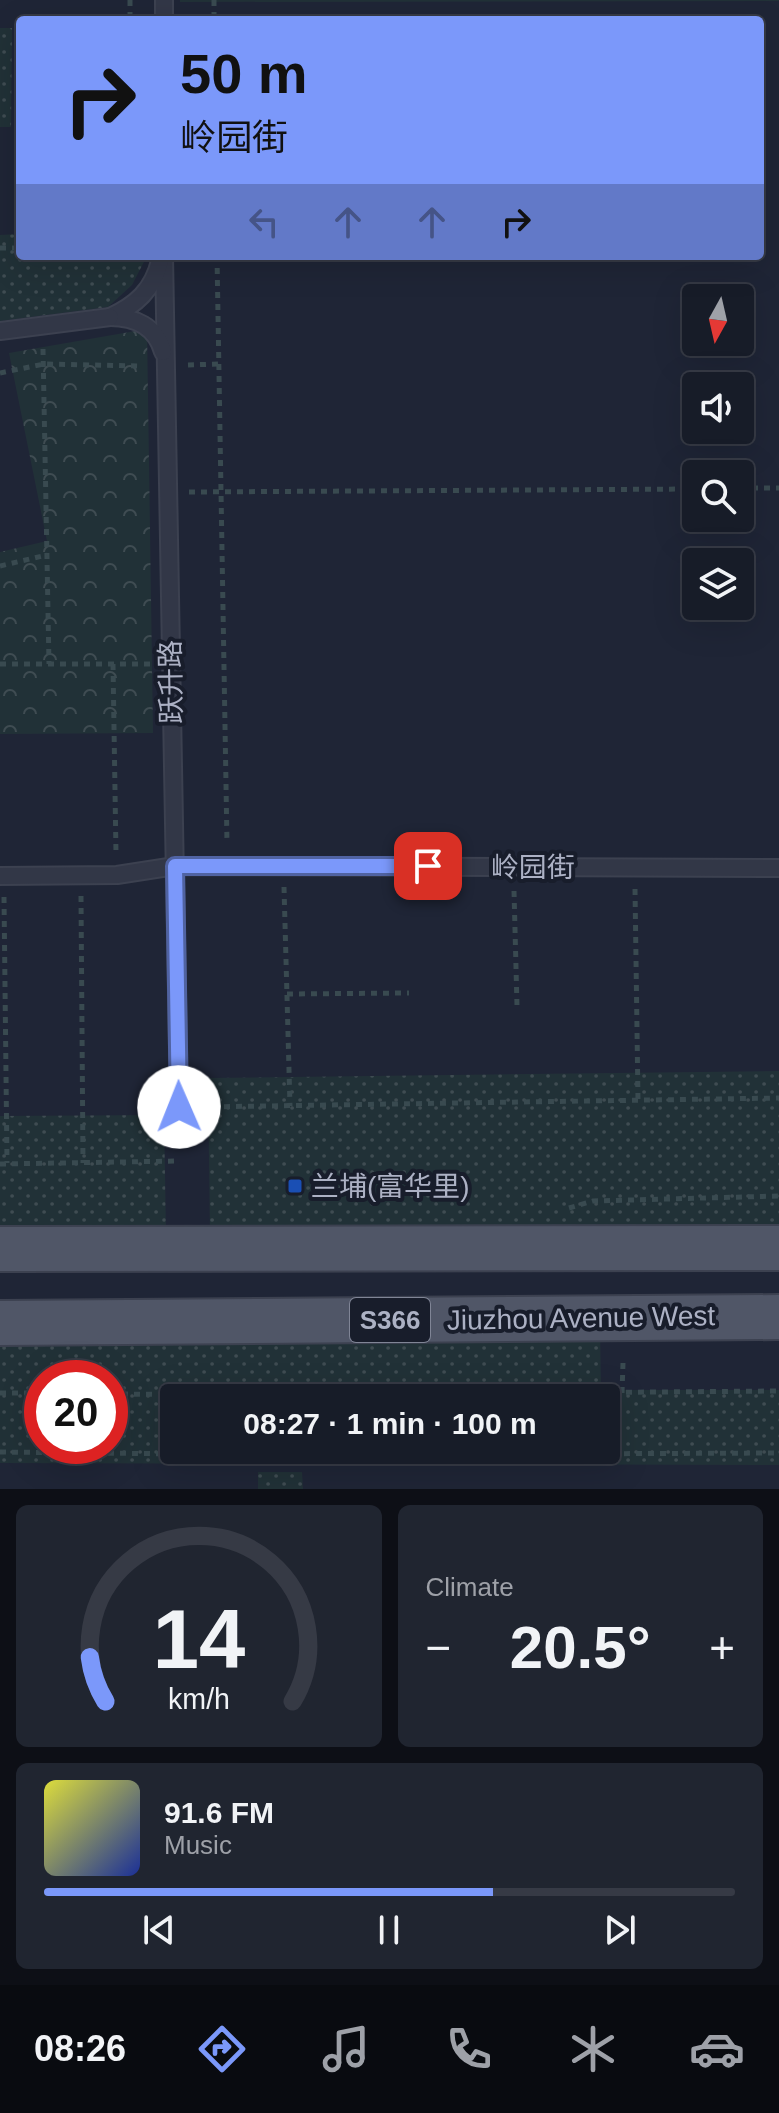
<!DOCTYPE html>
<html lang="en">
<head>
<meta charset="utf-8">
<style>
	:root { --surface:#171c28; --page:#202530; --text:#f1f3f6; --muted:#9ea1a8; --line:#363a45; --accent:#7b98fa }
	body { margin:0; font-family:Helvetica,"Noto Sans SC",sans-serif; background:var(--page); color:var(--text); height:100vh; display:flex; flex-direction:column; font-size:30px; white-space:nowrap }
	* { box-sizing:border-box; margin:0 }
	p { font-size:26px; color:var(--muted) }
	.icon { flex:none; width:44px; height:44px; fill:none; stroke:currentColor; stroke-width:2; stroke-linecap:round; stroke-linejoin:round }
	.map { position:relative; height:1489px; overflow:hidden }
	.details { display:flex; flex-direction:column; gap:16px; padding:16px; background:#0d0f16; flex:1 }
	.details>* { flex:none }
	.guide { position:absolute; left:16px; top:16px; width:748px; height:244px; border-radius:8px; box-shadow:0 8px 32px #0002,0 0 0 2px var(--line); background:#7b98fa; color:#111; overflow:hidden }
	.needle { width:52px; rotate:188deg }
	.controls { position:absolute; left:682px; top:284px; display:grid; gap:16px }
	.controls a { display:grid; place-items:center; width:72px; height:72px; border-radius:8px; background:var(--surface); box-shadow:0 8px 32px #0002,0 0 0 2px var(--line); font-size:40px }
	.speed { position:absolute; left:24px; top:1360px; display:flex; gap:16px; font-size:40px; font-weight:700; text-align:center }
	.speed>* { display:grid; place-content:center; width:104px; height:104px; border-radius:50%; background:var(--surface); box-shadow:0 8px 32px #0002,0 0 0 2px var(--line); line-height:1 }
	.speed .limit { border:12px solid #d22; background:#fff; color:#111 }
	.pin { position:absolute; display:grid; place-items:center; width:68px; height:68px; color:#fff; margin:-34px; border-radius:16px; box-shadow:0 4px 12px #0006 }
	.me { position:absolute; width:88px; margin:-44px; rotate:359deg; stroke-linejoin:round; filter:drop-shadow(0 0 6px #0008) }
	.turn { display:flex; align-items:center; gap:28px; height:168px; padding:0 32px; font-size:36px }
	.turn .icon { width:104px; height:104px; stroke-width:2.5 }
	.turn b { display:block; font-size:56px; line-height:68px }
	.lanes { display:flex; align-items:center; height:76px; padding:0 32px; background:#0003; justify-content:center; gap:40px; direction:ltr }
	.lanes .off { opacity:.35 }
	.big { font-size:60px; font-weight:700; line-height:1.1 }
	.details .widget { flex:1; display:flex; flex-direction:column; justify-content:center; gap:12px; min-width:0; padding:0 28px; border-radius:12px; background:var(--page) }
	.details .dial { align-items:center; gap:0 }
	.dial svg { height:208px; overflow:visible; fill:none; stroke:var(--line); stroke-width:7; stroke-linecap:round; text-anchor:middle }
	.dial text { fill:var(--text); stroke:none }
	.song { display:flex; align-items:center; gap:24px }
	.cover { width:96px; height:96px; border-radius:12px; background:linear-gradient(135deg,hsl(60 70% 55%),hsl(230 70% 35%)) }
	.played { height:8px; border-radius:4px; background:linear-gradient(90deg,var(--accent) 65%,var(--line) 65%) }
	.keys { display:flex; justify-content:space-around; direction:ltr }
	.heat { display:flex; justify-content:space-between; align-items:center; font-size:44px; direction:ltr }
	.details .tiles { flex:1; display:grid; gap:16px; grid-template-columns:1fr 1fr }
	.widget:last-child { grid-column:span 2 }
	.trip { position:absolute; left:160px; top:1384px; width:460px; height:80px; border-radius:8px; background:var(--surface); box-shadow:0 8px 32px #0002,0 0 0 2px var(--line); font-weight:700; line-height:80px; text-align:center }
	.tabs { display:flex; height:128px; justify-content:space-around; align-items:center; background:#090b10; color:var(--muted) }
	.tabs .icon { width:56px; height:56px }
	.tabs .current { color:var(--accent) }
	.tabs b { font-size:36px; color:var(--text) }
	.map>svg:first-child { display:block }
	.grass { fill:url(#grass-dots); fill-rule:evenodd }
	.park { fill:url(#park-crowns) }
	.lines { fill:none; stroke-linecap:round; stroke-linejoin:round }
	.lane-casing { stroke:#3c4150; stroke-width:20 }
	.primary-casing { stroke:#3c4150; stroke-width:48 }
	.path { stroke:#394a50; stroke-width:5; stroke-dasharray:6 6; stroke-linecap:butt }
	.lane { stroke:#323747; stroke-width:16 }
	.primary { stroke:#505667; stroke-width:44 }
	.route-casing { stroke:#5063a2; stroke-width:20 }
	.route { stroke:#7b98fa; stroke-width:14 }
	.transit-dot { fill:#1a4fb4; stroke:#181d2b; stroke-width:3 }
	.labels { text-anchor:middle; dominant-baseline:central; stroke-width:8; stroke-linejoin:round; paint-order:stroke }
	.shield { fill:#181d2b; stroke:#808596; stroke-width:2 }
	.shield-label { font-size:26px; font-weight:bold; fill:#acb1c4 }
	.street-label { font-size:28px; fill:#acb1c4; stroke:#181d2b }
	.poi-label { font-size:28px; fill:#acb1c4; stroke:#181d2b; text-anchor:start }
</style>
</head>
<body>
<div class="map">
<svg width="779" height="1489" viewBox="0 0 779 1489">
	<defs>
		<pattern id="grass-dots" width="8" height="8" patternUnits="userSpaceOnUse" patternTransform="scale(2)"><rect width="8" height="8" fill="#213137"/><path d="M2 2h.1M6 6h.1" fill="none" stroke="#3f4c52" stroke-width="1.8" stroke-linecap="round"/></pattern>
		<pattern id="park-crowns" width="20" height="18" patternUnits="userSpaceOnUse" patternTransform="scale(2)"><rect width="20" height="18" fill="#213137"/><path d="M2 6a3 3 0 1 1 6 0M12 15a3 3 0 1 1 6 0" fill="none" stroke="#3f4c52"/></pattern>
	</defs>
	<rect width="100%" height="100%" fill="#1f2536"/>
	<!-- grass -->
	<g class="grass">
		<path d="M0,28H12L11,127H0Z"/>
		<path d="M20,234V256H147L132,285L108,307L0,321V235Z"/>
		<path d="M779,1071V1228L210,1235L208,1078Z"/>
		<path d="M164,1115L166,1235L0,1236V1116Z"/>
		<path d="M600,1329L601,1390H779V1465L0,1463V1332ZM42,1378H110V1446H42ZM174,1398H606V1450H174Z"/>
		<path d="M258,1472H302L303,1489H258Z"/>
	</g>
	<!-- park -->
	<g class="park">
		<path d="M180,0H779V1L180,2Z"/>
		<path d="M147,329L153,733L0,734V552L47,541L9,353Z"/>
	</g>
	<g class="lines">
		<!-- lane casing -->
		<g class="lane-casing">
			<g id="lane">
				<path d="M164,20V0"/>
				<path d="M164,256L179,1107"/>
				<path d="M160,261C153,290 136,305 110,317C135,317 156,326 163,352"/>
				<path d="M0,331L110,317"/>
				<path d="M0,876L117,875L175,866L779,868"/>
			</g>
		</g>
		<!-- primary casing -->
		<g class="primary-casing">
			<g id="primary">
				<path d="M0,1249L779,1248"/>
				<path d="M0,1323L779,1317"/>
			</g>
		</g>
		<!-- path -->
		<g class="path">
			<path d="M130,0V20"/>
			<path d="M214,0V20"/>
			<path d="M0,248H20"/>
			<path d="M217,256L227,843"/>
			<path d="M43,349L49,664"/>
			<path d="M188,365L219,364"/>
			<path d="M0,373L44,364L142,366"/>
			<path d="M740,488H779"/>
			<path d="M189,492L696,489"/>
			<path d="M0,566L47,555"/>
			<path d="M0,664H150"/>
			<path d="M113,664L116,854"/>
			<path d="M284,887L290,1106"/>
			<path d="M635,889L638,1100"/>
			<path d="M514,891L517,1006"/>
			<path d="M81,896L83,1163"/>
			<path d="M4,897L7,1163"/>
			<path d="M287,994L409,993"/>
			<path d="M200,1107L779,1098"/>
			<path d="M0,1164L180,1161"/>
			<path d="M569,1208L593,1201L779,1196"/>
			<path d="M0,1393H42"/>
			<path d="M622,1393L623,1363"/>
			<path d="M110,1394L285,1395L779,1391"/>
			<path d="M0,1452L284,1455L779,1453"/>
		</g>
		<!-- lane -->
		<use href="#lane" class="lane"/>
		<!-- primary -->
		<use href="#primary" class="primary"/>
	</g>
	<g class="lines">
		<!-- route casing -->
		<g class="route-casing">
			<path id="route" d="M179,1107L175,866H428"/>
		</g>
		<!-- route -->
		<use href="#route" class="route"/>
	</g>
	<!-- markers -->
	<rect class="transit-dot" x="287" y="1178" width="16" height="16" rx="4"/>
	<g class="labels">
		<!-- shield labels -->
		<rect class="shield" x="350" y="1298" width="80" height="44" rx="6"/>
		<g class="shield-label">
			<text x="390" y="1320">S366</text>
		</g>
		<!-- street labels -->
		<g class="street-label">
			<text transform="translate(171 682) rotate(-91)">跃升路</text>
			<text x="533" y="867">岭园街</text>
			<text transform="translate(581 1318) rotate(-1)">Jiuzhou Avenue West</text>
		</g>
		<!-- poi labels -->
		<g class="poi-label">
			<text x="311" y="1186">兰埔(富华里)</text>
		</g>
	</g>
</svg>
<div class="controls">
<a><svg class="needle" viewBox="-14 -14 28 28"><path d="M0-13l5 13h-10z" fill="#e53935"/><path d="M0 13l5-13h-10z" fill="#9ea1a8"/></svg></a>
<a><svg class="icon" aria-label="sound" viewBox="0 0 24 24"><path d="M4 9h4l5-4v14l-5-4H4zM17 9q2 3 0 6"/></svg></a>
<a><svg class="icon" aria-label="search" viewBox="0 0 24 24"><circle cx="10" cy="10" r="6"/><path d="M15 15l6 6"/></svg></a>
<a><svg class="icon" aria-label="layers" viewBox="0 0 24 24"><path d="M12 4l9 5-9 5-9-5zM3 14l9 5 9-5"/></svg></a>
</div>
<div class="speed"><div class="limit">20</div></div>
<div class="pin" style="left:428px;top:866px;background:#d93025"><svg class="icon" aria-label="arrive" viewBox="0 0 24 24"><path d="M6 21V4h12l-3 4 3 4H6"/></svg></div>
<svg class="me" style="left:179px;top:1107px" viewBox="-20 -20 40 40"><circle r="19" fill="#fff"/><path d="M0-13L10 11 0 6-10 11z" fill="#7b98fa"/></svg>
<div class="trip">08:27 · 1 min · 100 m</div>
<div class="guide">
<div class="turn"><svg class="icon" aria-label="right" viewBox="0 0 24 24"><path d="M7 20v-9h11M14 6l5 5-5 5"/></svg><div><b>50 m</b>岭园街</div></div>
<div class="lanes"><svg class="icon off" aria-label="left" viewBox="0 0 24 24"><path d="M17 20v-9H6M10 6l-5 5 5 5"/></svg><svg class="icon off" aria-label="ahead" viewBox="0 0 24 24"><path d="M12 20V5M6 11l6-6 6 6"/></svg><svg class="icon off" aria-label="ahead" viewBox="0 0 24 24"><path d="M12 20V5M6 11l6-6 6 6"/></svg><svg class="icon" aria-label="right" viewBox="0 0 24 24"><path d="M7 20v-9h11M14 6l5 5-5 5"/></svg></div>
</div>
</div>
<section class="details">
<div class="tiles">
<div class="widget dial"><svg viewBox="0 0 100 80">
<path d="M14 69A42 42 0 1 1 86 69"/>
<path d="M14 69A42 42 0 0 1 8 52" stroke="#7b98fa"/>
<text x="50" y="56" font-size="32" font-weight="700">14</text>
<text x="50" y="72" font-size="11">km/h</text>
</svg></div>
<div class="widget"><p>Climate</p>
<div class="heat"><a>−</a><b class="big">20.5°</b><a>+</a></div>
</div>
<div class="widget">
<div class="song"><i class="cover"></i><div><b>91.6 FM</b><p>Music</p></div></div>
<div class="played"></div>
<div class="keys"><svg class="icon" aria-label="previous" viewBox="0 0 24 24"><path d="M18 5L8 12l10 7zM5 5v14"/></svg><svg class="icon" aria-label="pause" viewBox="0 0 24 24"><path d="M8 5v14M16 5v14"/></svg><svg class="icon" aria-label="next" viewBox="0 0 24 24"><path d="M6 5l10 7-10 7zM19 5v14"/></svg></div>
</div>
</div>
</section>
<nav class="tabs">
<b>08:26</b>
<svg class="icon current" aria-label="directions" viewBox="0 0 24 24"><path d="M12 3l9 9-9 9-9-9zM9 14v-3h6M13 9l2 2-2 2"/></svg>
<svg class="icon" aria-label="music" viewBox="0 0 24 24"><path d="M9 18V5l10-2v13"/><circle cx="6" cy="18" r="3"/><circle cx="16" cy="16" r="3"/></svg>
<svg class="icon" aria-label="phone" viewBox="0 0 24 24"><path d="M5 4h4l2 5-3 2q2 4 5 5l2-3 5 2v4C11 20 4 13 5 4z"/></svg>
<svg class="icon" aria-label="climate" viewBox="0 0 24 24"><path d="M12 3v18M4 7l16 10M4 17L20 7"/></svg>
<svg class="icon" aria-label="car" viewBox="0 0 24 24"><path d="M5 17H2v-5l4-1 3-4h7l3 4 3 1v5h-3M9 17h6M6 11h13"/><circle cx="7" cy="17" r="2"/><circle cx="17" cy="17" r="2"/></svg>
</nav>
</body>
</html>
